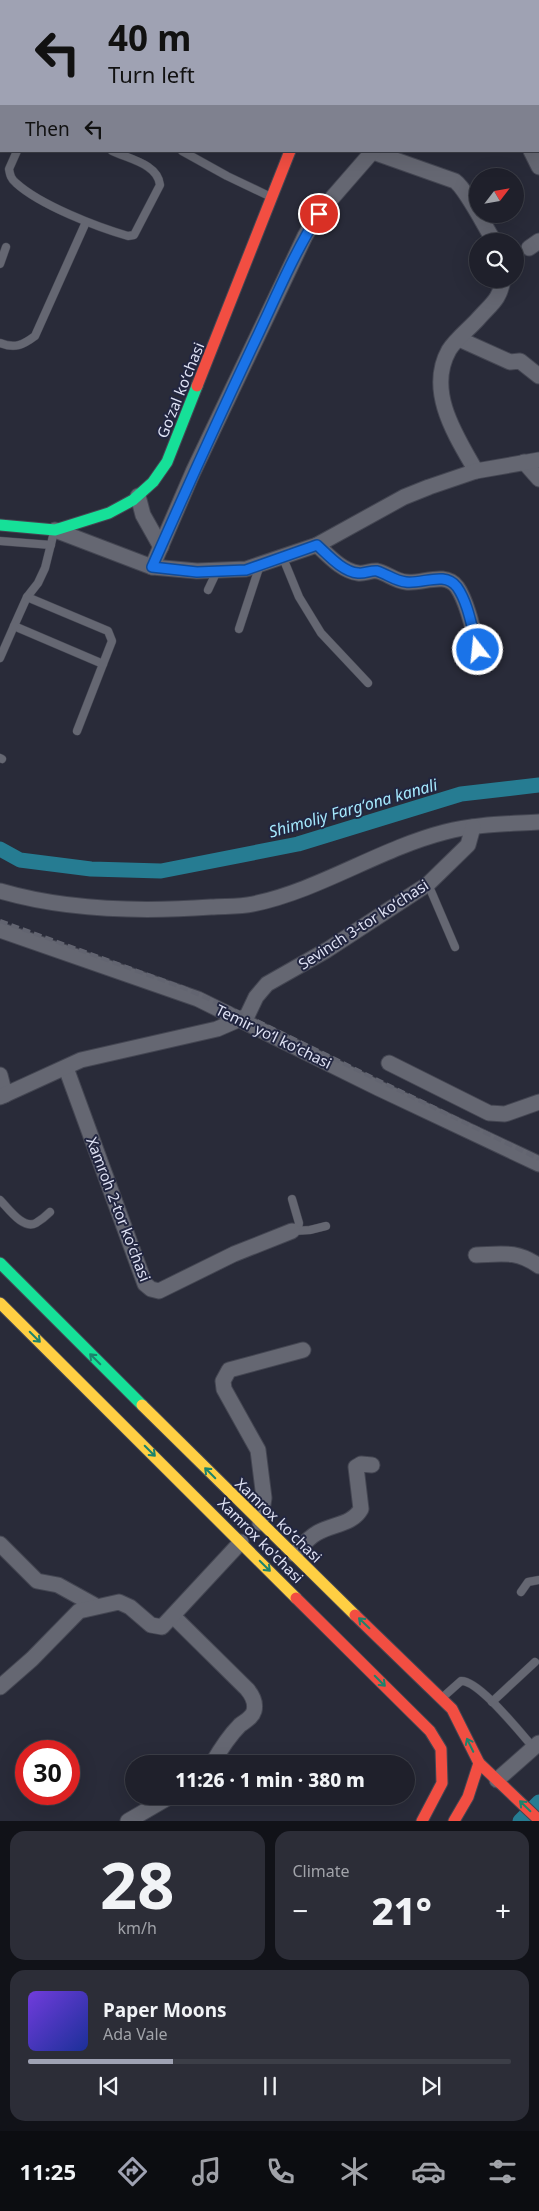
<!DOCTYPE html>
<html lang="en">
<head>
<meta charset="utf-8">
<style>
	:root { --surface:#1f202b; --page:#2c2d37; --text:#f1f3f6; --muted:#a1a3a9; --line:#3c3e47; --accent:#9fa2b3 }
	body { margin:0; font-family:"Noto Sans",sans-serif; background:var(--page); color:var(--text); height:100vh; display:flex; flex-direction:column; font-size:19px; white-space:nowrap }
	* { box-sizing:border-box; margin:0 }
	p { font-size:16px; color:var(--muted) }
	.icon { flex:none; width:28px; height:28px; fill:none; stroke:currentColor; stroke-width:2; stroke-linecap:round; stroke-linejoin:round }
	.map { position:relative; height:1821px; overflow:hidden }
	.details { display:flex; flex-direction:column; gap:10px; padding:10px; background:#111218; flex:1 }
	.details>* { flex:none }
	.banner { position:absolute; left:0px; top:0px; width:540px; height:152px; box-shadow:0 5px 20px #0002,0 0 0 1px var(--line); background:#9fa2b3; color:#111; overflow:hidden }
	.needle { width:32px; rotate:59deg }
	.fabs { position:absolute; left:469px; top:168px; display:grid; gap:10px }
	.fabs a { display:grid; place-items:center; width:55px; height:55px; border-radius:50%; background:var(--surface); box-shadow:0 5px 20px #0002,0 0 0 1px var(--line); font-size:25px }
	.speed { position:absolute; left:15px; top:1740px; display:flex; gap:10px; font-size:25px; font-weight:700; text-align:center }
	.speed>* { display:grid; place-content:center; width:65px; height:65px; border-radius:50%; background:var(--surface); box-shadow:0 5px 20px #0002,0 0 0 1px var(--line); line-height:1 }
	.speed .limit { border:8px solid #d22; background:#fff; color:#111 }
	.pin { position:absolute; display:grid; place-items:center; width:42px; height:42px; color:#fff; margin:-21px; border:2px solid #fff; border-radius:50%; box-shadow:0 1px 5px #0007 }
	.me { position:absolute; width:55px; margin:-28px; rotate:344deg; stroke-linejoin:round; filter:drop-shadow(0 0 4px #0008) }
	.turn { display:flex; align-items:center; gap:18px; height:105px; padding:0 25px; font-size:22px }
	.turn .icon { width:65px; height:65px; stroke-width:2.5 }
	.turn b { display:block; font-size:35px; line-height:42px }
	.then { display:flex; align-items:center; height:48px; padding:0 25px; background:#0003; gap:10px; font-size:19px }
	.big { font-size:38px; font-weight:800; line-height:1.1 }
	.details .tile { flex:1; display:flex; flex-direction:column; justify-content:center; gap:8px; min-width:0; padding:0 18px; border-radius:15px; background:var(--page) }
	.details .dial { align-items:center; gap:0 }
	.dial b { font-size:65px; line-height:1 }
	.song { display:flex; align-items:center; gap:15px }
	.cover { width:60px; height:60px; border-radius:8px; background:linear-gradient(135deg,hsl(260 70% 55%),hsl(230 70% 35%)) }
	.played { height:5px; border-radius:2px; background:linear-gradient(90deg,var(--accent) 30%,var(--line) 30%) }
	.keys { display:flex; justify-content:space-around; direction:ltr }
	.heat { display:flex; justify-content:space-between; align-items:center; font-size:28px; direction:ltr }
	.details .tiles { flex:1; display:grid; gap:10px; grid-template-columns:1fr 1fr }
	.tile:last-child { grid-column:span 2 }
	.trip { position:absolute; left:125px; top:1755px; width:290px; height:50px; border-radius:25px; background:var(--surface); box-shadow:0 5px 20px #0002,0 0 0 1px var(--line); font-weight:800; line-height:50px; text-align:center }
	.dock { display:flex; height:80px; justify-content:space-around; align-items:center; background:#0c0d11; color:var(--muted) }
	.dock .icon { width:35px; height:35px }
	.dock .selected { color:var(--accent) }
	.dock b { font-size:22px; color:var(--text) }
	.map>svg:first-child { display:block }
	.green { fill:#293a1e }
	.lines { fill:none; stroke-linecap:round; stroke-linejoin:round }
	.canal { stroke:#267c92; stroke-width:15 }
	.lane-casing { stroke:#444652; stroke-width:9 }
	.street-casing { stroke:#444652; stroke-width:17 }
	.fast-casing { stroke:#444652; stroke-width:13 }
	.slow-casing { stroke:#444652; stroke-width:13 }
	.jam-casing { stroke:#444652; stroke-width:13 }
	.lane { stroke:#656772; stroke-width:8 }
	.street { stroke:#656772; stroke-width:15 }
	.fast { stroke:#16e098; stroke-width:11 }
	.slow { stroke:#ffcf43; stroke-width:11 }
	.jam { stroke:#f24e42; stroke-width:11 }
	.rail { stroke:#626470; stroke-width:4; stroke-dasharray:8 4; stroke-linecap:butt }
	.oneway { stroke:#1c836c }
	.route-casing { stroke:#114b97; stroke-width:12 }
	.route { stroke:#1a73e8; stroke-width:9 }
	.labels { text-anchor:middle; dominant-baseline:central; stroke-width:4; stroke-linejoin:round; paint-order:stroke }
	.street-label { font-size:15px; fill:#dfe2f4; stroke:#222640 }
	.water-label { font-size:16px; font-style:italic; fill:#a5e8fc; stroke:#222640 }
</style>
</head>
<body>
<div class="map">
<svg width="539" height="1821" viewBox="0 0 539 1821">
	<rect width="100%" height="100%" fill="#292b39"/>
	<!-- green -->
	<path class="green" d="M0,0H54L1,1L0,108Z"/>
	<g class="lines">
		<!-- canal -->
		<g class="canal">
			<path d="M0,849L20,860L91,869L161,871L298,844L461,794L539,785"/>
			<path d="M520,1821L539,1802"/>
		</g>
		<!-- lane casing -->
		<g class="lane-casing">
			<g id="lane">
				<path d="M17,151L9,169C10,175 11,179 16,183C40,205 97,227 128,236L134,235L160,185C158,164 129,159 112,151"/>
				<path d="M182,151L227,176L269,196"/>
				<path d="M0,264L6,247"/>
				<path d="M0,343C15,349 23,345 35,336L86,222"/>
				<path d="M54,532L45,568L38,583L27,597L14,626L103,664L77,731"/>
				<path d="M0,541L51,545"/>
				<path d="M283,558L299,597L321,633L368,683"/>
				<path d="M208,590L217,571"/>
				<path d="M27,597L108,631L112,641L103,664"/>
				<path d="M239,629L260,565"/>
				<path d="M0,658L14,626"/>
				<path d="M0,758L2,759"/>
				<path d="M428,884L455,947"/>
				<path d="M0,1200C8,1208 23,1230 36,1223C41,1220 46,1216 50,1212"/>
				<path d="M292,1231L298,1228L299,1223L292,1199"/>
				<path d="M294,1231L310,1230L326,1226"/>
				<path d="M521,1592L528,1582L539,1580"/>
				<path d="M443,1697L461,1681C479,1680 521,1734 534,1748"/>
				<path d="M492,1702L535,1662"/>
			</g>
		</g>
		<!-- street casing -->
		<g class="street-casing">
			<g id="street">
				<path d="M109,0L112,1"/>
				<path d="M460,1L461,0"/>
				<path d="M531,151L539,167"/>
				<path d="M373,152L455,181C466,189 485,227 494,241"/>
				<path d="M529,248L539,241"/>
				<path d="M459,339L510,362L520,361L539,376"/>
				<path d="M524,462L539,479"/>
				<path d="M476,471C456,436 426,391 449,350C456,339 469,329 478,319C491,304 500,300 503,279"/>
				<path d="M138,496L143,515L161,547"/>
				<path d="M55,530L152,567L197,571L246,569L317,545L404,497L429,487L476,471L539,460"/>
				<path d="M317,545C328,555 342,571 358,573C365,574 371,570 377,571C387,573 395,581 406,582C423,584 445,571 457,587C469,604 476,644 482,664"/>
				<path d="M152,567L193,472L305,236L319,213L373,151"/>
				<path d="M0,891C65,910 143,912 211,907C225,906 240,907 253,904C320,890 379,849 445,832C475,824 508,824 539,822"/>
				<path d="M0,930L198,999L378,1088L539,1164"/>
				<path d="M389,1063L489,1113L505,1114L539,1102"/>
				<path d="M66,1068L145,1284L151,1289L159,1291L234,1254L292,1231"/>
				<path d="M0,1075L5,1095"/>
				<path d="M0,1097L81,1060L217,1029L247,1016L256,997L267,984L327,950L428,884L468,845L473,827"/>
				<path d="M476,1255C502,1254 516,1250 539,1266"/>
				<path d="M260,1523L264,1498L258,1450L224,1389L223,1381L229,1370L303,1350"/>
				<path d="M0,1544L37,1581L58,1585L96,1606"/>
				<path d="M294,1554C301,1547 308,1538 317,1533C332,1524 352,1525 361,1509L356,1467L361,1464L372,1465"/>
				<path d="M173,1616L247,1689C253,1696 256,1703 254,1711C252,1718 245,1721 240,1725C229,1736 220,1750 212,1764"/>
				<path d="M0,1687L32,1659L79,1611L119,1602L130,1607L151,1625L162,1627L241,1542"/>
				<path d="M497,1780L539,1743"/>
				<path d="M128,1821L171,1796"/>
			</g>
		</g>
		<!-- fast casing -->
		<g class="fast-casing">
			<g id="fast">
				<path d="M345,0V1"/>
				<path d="M0,525L55,530L109,513L133,500L153,482L167,462L197,386"/>
				<path d="M0,1263L142,1405"/>
			</g>
		</g>
		<!-- slow casing -->
		<g class="slow-casing">
			<g id="slow">
				<path d="M0,1303L296,1598"/>
				<path d="M142,1405L355,1615"/>
			</g>
		</g>
		<!-- jam casing -->
		<g class="jam-casing">
			<g id="jam">
				<path d="M197,386L290,151"/>
				<path d="M296,1598L430,1731L441,1749L442,1783L422,1821"/>
				<path d="M355,1615L452,1709L479,1763L468,1797L454,1821"/>
				<path d="M479,1763L539,1820"/>
			</g>
		</g>
		<!-- lane -->
		<use href="#lane" class="lane"/>
		<!-- street -->
		<use href="#street" class="street"/>
		<!-- fast -->
		<use href="#fast" class="fast"/>
		<!-- slow -->
		<use href="#slow" class="slow"/>
		<!-- jam -->
		<use href="#jam" class="jam"/>
		<!-- rail -->
		<path class="rail" d="M0,921L184,988L247,1016L539,1159"/>
	</g>
	<!-- one-way arrows -->
	<defs><path id="oneway-shaft" d="M-6 0H5M1.5-3L5.5 0L1.5 3" fill="none" stroke-width="1.6" stroke-linecap="round" stroke-linejoin="round" transform="scale(1.25)"/></defs>
	<g class="oneway">
		<use href="#oneway-shaft" transform="translate(35 1337) rotate(45)"/>
		<use href="#oneway-shaft" transform="translate(95 1359) rotate(-135)"/>
		<use href="#oneway-shaft" transform="translate(150 1451) rotate(45)"/>
		<use href="#oneway-shaft" transform="translate(210 1473) rotate(-135)"/>
		<use href="#oneway-shaft" transform="translate(265 1566) rotate(45)"/>
		<use href="#oneway-shaft" transform="translate(364 1623) rotate(-136)"/>
		<use href="#oneway-shaft" transform="translate(380 1681) rotate(45)"/>
		<use href="#oneway-shaft" transform="translate(470 1745) rotate(-116)"/>
		<use href="#oneway-shaft" transform="translate(525 1806) rotate(-136)"/>
	</g>
	<g class="lines">
		<!-- route casing -->
		<g class="route-casing">
			<path id="route" d="M319,214C294,253 276,297 256,339C220,415 186,490 152,567L197,572L246,570L317,545C328,555 343,572 358,573C365,574 371,570 377,571C387,574 395,581 406,582C423,584 445,571 457,587C469,604 472,630 478,650"/>
		</g>
		<!-- route -->
		<use href="#route" class="route"/>
	</g>
	<g class="labels">
		<!-- street labels -->
		<g class="street-label">
			<text transform="translate(180 390) rotate(-68)">Goʻzal koʻchasi</text>
			<text transform="translate(363 924) rotate(-33)">Sevinch 3-tor koʻchasi</text>
			<text transform="translate(274 1036) rotate(26)">Temir yoʻl koʻchasi</text>
			<text transform="translate(119 1209) rotate(69)">Xamroh 2-tor koʻchasi</text>
			<text transform="translate(279 1520) rotate(44)">Xamrox koʻchasi</text>
			<text transform="translate(261 1540) rotate(45)">Xamrox ko'chasi</text>
		</g>
		<!-- water labels -->
		<g class="water-label">
			<text transform="translate(353 808) rotate(-16)">Shimoliy Fargʻona kanali</text>
		</g>
	</g>
</svg>
<div class="fabs">
<a><svg class="needle" viewBox="-14 -14 28 28"><path d="M0-13l5 13h-10z" fill="#e53935"/><path d="M0 13l5-13h-10z" fill="#a1a3a9"/></svg></a>
<a><svg class="icon" aria-label="search" viewBox="0 0 24 24"><circle cx="10" cy="10" r="6"/><path d="M15 15l6 6"/></svg></a>
</div>
<div class="speed"><div class="limit">30</div></div>
<div class="pin" style="left:319px;top:214px;background:#d93025"><svg class="icon" aria-label="arrive" viewBox="0 0 24 24"><path d="M6 21V4h12l-3 4 3 4H6"/></svg></div>
<svg class="me" style="left:478px;top:650px" viewBox="-20 -20 40 40"><circle r="17" fill="#1a73e8" stroke="#fff" stroke-width="3"/><path d="M0-11L8 9 0 5-8 9z" fill="#fff"/></svg>
<div class="trip">11:26 · 1 min · 380 m</div>
<div class="banner">
<div class="turn"><svg class="icon" aria-label="left" viewBox="0 0 24 24"><path d="M17 20v-9H6M10 6l-5 5 5 5"/></svg><div><b>40 m</b>Turn left</div></div>
<div class="then">Then<svg class="icon" aria-label="left" viewBox="0 0 24 24"><path d="M17 20v-9H6M10 6l-5 5 5 5"/></svg></div>
</div>
</div>
<section class="details">
<div class="tiles">
<div class="tile dial"><b>28</b><p>km/h</p></div>
<div class="tile"><p>Climate</p>
<div class="heat"><a>−</a><b class="big">21°</b><a>+</a></div>
</div>
<div class="tile">
<div class="song"><i class="cover"></i><div><b>Paper Moons</b><p>Ada Vale</p></div></div>
<div class="played"></div>
<div class="keys"><svg class="icon" aria-label="previous" viewBox="0 0 24 24"><path d="M18 5L8 12l10 7zM5 5v14"/></svg><svg class="icon" aria-label="pause" viewBox="0 0 24 24"><path d="M8 5v14M16 5v14"/></svg><svg class="icon" aria-label="next" viewBox="0 0 24 24"><path d="M6 5l10 7-10 7zM19 5v14"/></svg></div>
</div>
</div>
</section>
<nav class="dock">
<b>11:25</b>
<svg class="icon selected" aria-label="directions" viewBox="0 0 24 24"><path d="M12 3l9 9-9 9-9-9zM9 14v-3h6M13 9l2 2-2 2"/></svg>
<svg class="icon" aria-label="music" viewBox="0 0 24 24"><path d="M9 18V5l10-2v13"/><circle cx="6" cy="18" r="3"/><circle cx="16" cy="16" r="3"/></svg>
<svg class="icon" aria-label="phone" viewBox="0 0 24 24"><path d="M5 4h4l2 5-3 2q2 4 5 5l2-3 5 2v4C11 20 4 13 5 4z"/></svg>
<svg class="icon" aria-label="climate" viewBox="0 0 24 24"><path d="M12 3v18M4 7l16 10M4 17L20 7"/></svg>
<svg class="icon" aria-label="car" viewBox="0 0 24 24"><path d="M5 17H2v-5l4-1 3-4h7l3 4 3 1v5h-3M9 17h6M6 11h13"/><circle cx="7" cy="17" r="2"/><circle cx="17" cy="17" r="2"/></svg>
<svg class="icon" aria-label="filters" viewBox="0 0 24 24"><path d="M4 7h16M4 17h16"/><circle cx="9" cy="7" r="2"/><circle cx="15" cy="17" r="2"/></svg>
</nav>
</body>
</html>
